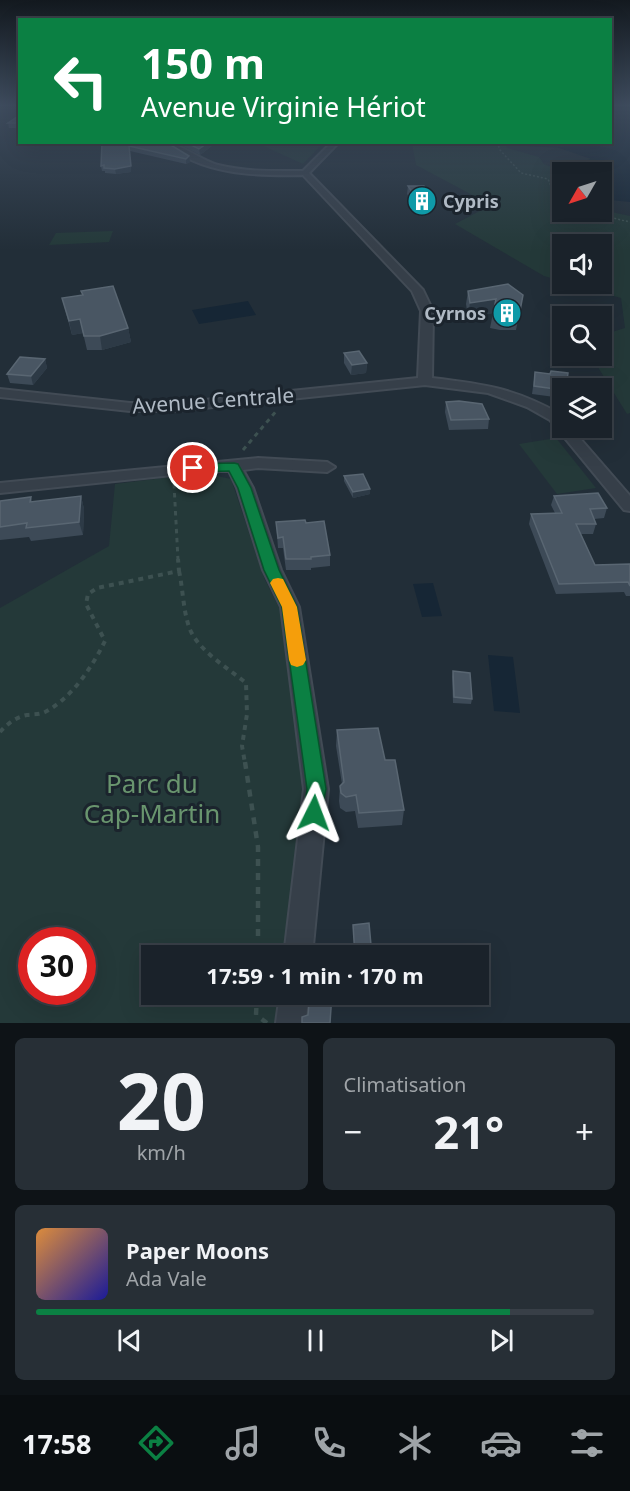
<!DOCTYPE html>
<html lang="fr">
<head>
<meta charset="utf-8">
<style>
	:root { --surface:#1a222a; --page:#272f36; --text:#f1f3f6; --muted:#9fa4a8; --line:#383f47; --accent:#0b8043 }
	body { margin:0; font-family:"Noto Sans",sans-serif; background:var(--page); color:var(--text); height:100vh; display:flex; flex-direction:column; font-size:22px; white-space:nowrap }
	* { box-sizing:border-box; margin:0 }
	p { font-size:20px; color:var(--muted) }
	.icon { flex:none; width:33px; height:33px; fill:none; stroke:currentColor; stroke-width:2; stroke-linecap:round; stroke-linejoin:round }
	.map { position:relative; height:1023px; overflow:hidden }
	.details { display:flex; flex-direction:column; gap:15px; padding:15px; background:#0e1317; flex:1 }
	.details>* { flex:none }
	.banner { position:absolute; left:18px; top:18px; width:594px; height:126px; border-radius:0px; box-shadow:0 6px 24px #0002,0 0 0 2px var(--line); background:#0b8043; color:#fff; overflow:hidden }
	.needle { width:39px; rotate:231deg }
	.controls { position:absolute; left:552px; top:162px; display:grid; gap:12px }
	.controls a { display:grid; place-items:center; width:60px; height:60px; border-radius:0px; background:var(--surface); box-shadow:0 6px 24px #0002,0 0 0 2px var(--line); font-size:30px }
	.speed { position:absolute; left:18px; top:927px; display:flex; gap:12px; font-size:30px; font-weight:700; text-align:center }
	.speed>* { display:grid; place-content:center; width:78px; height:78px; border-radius:50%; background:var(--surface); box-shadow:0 6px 24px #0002,0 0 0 2px var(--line); line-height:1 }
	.speed .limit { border:9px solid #d22; background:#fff; color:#111 }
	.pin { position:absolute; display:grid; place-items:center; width:51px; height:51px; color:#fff; margin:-26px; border:3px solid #fff; border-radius:50%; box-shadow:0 2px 6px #0007 }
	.me { position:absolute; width:66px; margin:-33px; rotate:3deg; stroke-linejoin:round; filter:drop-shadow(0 0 4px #0008) }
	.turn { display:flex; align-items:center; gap:21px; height:126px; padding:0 24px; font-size:27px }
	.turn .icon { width:78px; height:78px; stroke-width:2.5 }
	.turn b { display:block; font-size:42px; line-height:51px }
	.big { font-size:45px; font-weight:700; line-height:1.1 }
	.details .widget { flex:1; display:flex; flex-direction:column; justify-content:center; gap:9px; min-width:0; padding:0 21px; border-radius:9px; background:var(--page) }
	.details .dial { align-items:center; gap:0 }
	.dial b { font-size:78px; line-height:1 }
	.song { display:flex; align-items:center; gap:18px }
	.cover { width:72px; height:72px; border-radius:9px; background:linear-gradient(135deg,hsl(30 70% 55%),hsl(240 70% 35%)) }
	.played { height:6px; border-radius:3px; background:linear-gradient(90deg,var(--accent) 85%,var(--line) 85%) }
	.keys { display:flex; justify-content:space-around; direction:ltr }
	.heat { display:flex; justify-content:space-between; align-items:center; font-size:33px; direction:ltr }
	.details .tiles { flex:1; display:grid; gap:15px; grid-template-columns:1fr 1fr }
	.widget:last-child { grid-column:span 2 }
	.trip { position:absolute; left:141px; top:945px; width:348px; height:60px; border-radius:0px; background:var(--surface); box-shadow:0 6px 24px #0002,0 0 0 2px var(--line); font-weight:700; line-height:60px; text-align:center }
	.tab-bar { display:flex; height:96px; justify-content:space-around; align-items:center; background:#0a0e11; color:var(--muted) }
	.tab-bar .icon { width:42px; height:42px }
	.tab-bar .current { color:var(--accent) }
	.tab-bar b { font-size:27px; color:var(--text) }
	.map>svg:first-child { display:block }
	.green { fill:#243939; fill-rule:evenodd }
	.water { fill:#162635 }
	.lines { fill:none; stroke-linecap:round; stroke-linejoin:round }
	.minor-casing { stroke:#424b55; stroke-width:4 }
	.path-far3 { stroke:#3d5151; stroke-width:1.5; stroke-dasharray:2 2; stroke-linecap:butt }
	.path-far2 { stroke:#3d5151; stroke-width:3; stroke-dasharray:4.5 4.5; stroke-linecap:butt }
	.path-far1 { stroke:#3d5151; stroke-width:4; stroke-dasharray:5 5; stroke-linecap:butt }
	.path { stroke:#3d5151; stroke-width:4.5; stroke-dasharray:7 7; stroke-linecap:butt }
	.minor { fill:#363f49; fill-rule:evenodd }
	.wall { fill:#3d4a57 }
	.shaded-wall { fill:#2d3a46 }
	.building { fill:#495663; stroke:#596672; stroke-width:1.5 }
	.route { fill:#0b8043; stroke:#07532c; stroke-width:1.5 }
	.slow { fill:#f59e0b }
	.labels { text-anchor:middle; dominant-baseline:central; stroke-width:6; stroke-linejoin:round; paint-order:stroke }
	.far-poi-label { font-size:18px; font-weight:bold; fill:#b0bac5; stroke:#1b242d; text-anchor:start }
	.street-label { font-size:21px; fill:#b0bac5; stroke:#1b242d }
	.near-park-label { font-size:26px; fill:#69956e; stroke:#1b242d }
</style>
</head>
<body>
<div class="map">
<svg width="630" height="1023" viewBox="0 0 630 1023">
	<rect width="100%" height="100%" fill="#222e38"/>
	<!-- green -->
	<g class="green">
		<path d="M257,143H323L303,164Z"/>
		<path d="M412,143H505L507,148L539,157L544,164L563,172L562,212L602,210L630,216V413L627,414L591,356H602V335L625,328L621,298L570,284H602V244H562V281L544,276L455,224L491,205L416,165Z"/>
		<path d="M113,231L109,242L49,245L56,233Z"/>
		<path d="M556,438L596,488L557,494L519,444Z"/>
		<path d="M203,473L231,479L265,580L283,615L305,798L284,955L152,956V994L279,995L276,1023H0V608L109,546L115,484ZM32,940H82V992H32Z"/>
	</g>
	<!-- water -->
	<g class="water">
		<path d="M611,106H630V202L610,200L602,194V179L607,174L580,162L591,159L559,148L527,146L524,143L610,142Z"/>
		<path d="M248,301L256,315L199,324L192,310Z"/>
		<path d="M433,583L442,616L422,617L413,584Z"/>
		<path d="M488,655L513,657L520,713L494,711Z"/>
	</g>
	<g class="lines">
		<!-- minor casing -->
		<g class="minor-casing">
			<g id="minor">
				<path d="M162,142C179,142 200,160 218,165C245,172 275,171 303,171L332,142H339L309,173L423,290L433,311L432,378C483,384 514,388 560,414L562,417V428H571L630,496V511L624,510L550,420L527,407L488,393L425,385L175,411H130L0,397V389L130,403H175L418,378L421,311L412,291L303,175C254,176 202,175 162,142Z"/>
				<path d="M258,458L327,462L335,467L327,472L258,468L243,470L253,488L281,570L299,607L328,789L312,956H284L304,789L281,607L263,570L237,488L229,471H211L0,493V483Z"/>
				<path d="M280,994H308L306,1023H276Z"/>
			</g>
		</g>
		<!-- path-far3 -->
		<g class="path-far3">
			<path d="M497,142L500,150L521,173L548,179L554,193"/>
			<path d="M558,197L562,200"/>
			<path d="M587,212L630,222"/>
		</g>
		<!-- path-far2 -->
		<g class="path-far2">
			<path d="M243,450L278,409"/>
			<path d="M174,484L178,560"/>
		</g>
		<!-- path-far1 -->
		<g class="path-far1">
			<path d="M179,571C183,589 183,609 189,627C197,650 228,668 246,683L247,714L242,746L245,763"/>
			<path d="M0,732C7,724 16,717 27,715C33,714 39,715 45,712C72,698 92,667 105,641L86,604L88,594L97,588L179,571L178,559"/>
		</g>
		<!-- path -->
		<g class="path">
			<path d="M245,762L258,847V956"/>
			<path d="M257,994L256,1015L267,1023"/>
		</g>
		<!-- minor -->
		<use href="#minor" class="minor"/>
	</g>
	<!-- wall -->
	<g class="wall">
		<path d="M20,115V128H9L8,123Z"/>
		<path d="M95,142H166L189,156L190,162L186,164L130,151L131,172L116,174L105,173V171H102L101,166L102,145Z"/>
		<path d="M175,142H217L200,155Z"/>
		<path d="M357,142H395L394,144Z"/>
		<path d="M408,186L435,200L434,208L417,209L407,194Z"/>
		<path d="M468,291L523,295L516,330H500L490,328L493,313L468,317L466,304Z"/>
		<path d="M62,298L128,328L131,342L102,350H87L83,333L72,335Z"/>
		<path d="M344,353L367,363L366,373L351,375L344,363Z"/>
		<path d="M45,359L47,368L33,385L10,383L7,374Z"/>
		<path d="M535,372L562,388V398L532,394Z"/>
		<path d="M446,402L489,419L488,429L449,430L445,412Z"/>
		<path d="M344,476L370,489V494L353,498L344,481Z"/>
		<path d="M81,496L84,509L83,535L31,541L29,537L0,540V501L31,497L32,502Z"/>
		<path d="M554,496L607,508L604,518L594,519L596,524L593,534H581L595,565L630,564V596H626L624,592L556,594L529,524L531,514L555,513L551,505Z"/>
		<path d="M276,522L306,523L330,555V566L311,568V570H286L283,548H278Z"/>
		<path d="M453,671L472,699L471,704L453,703L452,677Z"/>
		<path d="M337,730L385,760L404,810L402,825L358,828L355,811L346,812L340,808L339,801L340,786L342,784L336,746Z"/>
	</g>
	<!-- shaded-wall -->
	<g class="shaded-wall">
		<path d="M209,142H217L200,155L199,149Z"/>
		<path d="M129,146L131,172L116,174L115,169Z"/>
		<path d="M189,156L190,162L186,164V159Z"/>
		<path d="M496,299L493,313L468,317L470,303Z"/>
		<path d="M80,319L83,333L72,335L69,321Z"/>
		<path d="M128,328L131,342L102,350L100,336Z"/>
		<path d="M45,359L47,368L33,385L31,376Z"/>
		<path d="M367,363L366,373L351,375L352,365Z"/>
		<path d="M370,489V494L353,498V492Z"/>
		<path d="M81,496L84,509L83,535L79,522Z"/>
	</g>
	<!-- building -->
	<g class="building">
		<path d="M20,115V123H8Z"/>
		<path d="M102,142H166L189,156L186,159L129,146L131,166L115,169L104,168V165L101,166Z"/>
		<path d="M185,142H209L199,149Z"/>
		<path d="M408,186H424L435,200L418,201Z"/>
		<path d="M508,284L523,295L519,316H502L493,314L496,299L470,303L468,291Z"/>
		<path d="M113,286L128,328L100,336H84L80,319L69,321L62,298L83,295L81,291Z"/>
		<path d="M359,351L367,363L352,365L344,353Z"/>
		<path d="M20,357L45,359L31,376L7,374Z"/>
		<path d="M551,371L568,373L566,388H562V390L534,386L535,372L550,374Z"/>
		<path d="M459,401L482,404L489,419L451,420L446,402Z"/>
		<path d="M363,474L370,489L353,492L344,476Z"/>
		<path d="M598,493L607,508L590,509L596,524H576L595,565L630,564V586L628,582L559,584L531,514L562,513L554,496Z"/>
		<path d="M81,496L79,522L26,528L27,523L0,527V501L31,497L30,502Z"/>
		<path d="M305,520L306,523L324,521L330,555L311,557V559H286L283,537L278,538L276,522Z"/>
		<path d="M453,671L470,673L472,699L454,697Z"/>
		<path d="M378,728L385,760H395L404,810L359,813L356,795L346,797L341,793L340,786L344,782L337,730Z"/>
		<path d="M369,923L372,956H355L353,925Z"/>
		<path d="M310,994H332L330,1023H302V1017L308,1015Z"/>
	</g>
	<!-- sky -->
	<linearGradient id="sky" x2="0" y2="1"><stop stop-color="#13191f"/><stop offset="0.42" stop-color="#3e4c5e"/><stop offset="1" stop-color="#3e4c5e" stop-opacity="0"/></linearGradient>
	<rect width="630" height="250" fill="url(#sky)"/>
	<!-- route -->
	<path class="route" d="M234,463L238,464L251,488L279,570L297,607L326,789L320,820L314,822L307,820L304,813L307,789L282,607L264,570L238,488L229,471L193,472L186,468L193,464Z"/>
	<!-- slow -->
	<path class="slow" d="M278,578L283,579L297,607L306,660L303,665L297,667L291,665L289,660L282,607L270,583L273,579Z"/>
	<!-- icons -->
	<defs>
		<g id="building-disc" transform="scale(1.5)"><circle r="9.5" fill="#0f9aa8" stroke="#1b242d"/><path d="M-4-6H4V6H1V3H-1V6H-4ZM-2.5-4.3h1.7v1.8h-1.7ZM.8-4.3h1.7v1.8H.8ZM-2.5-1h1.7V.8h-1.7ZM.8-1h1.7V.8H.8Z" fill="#fff"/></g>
	</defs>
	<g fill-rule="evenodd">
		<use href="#building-disc" x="422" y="201"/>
		<use href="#building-disc" x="507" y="313"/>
	</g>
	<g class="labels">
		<!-- far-poi labels -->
		<g class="far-poi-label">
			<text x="443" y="201">Cypris</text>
			<text x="486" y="313" text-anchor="end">Cyrnos</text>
		</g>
		<!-- street labels -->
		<g class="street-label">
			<text transform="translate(213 400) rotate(-4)">Avenue Centrale</text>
		</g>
		<!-- near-park labels -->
		<g class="near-park-label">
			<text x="152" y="783">Parc du<tspan x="152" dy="30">Cap-Martin</tspan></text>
		</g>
	</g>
</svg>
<div class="controls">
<a><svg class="needle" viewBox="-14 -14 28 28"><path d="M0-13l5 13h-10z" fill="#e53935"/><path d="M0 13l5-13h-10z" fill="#9fa4a8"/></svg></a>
<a><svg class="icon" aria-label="sound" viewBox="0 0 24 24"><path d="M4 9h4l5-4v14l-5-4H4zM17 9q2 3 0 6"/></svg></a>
<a><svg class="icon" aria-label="search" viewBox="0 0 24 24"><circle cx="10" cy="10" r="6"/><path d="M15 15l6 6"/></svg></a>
<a><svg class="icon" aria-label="layers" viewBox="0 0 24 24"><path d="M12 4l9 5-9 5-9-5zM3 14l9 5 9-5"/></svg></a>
</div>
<div class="speed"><div class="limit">30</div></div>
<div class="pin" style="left:193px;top:468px;background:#d93025"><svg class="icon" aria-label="arrive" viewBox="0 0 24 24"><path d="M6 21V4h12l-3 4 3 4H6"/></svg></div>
<svg class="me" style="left:314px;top:813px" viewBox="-20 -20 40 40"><path d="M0-17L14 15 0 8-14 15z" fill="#0b8043" stroke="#fff" stroke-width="4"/></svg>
<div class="trip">17:59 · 1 min · 170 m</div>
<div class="banner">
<div class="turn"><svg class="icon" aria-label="left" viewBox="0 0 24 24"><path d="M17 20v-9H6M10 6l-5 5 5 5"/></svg><div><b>150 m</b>Avenue Virginie Hériot</div></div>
</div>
</div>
<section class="details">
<div class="tiles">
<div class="widget dial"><b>20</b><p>km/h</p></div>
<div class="widget"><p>Climatisation</p>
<div class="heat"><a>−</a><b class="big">21°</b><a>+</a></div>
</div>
<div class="widget">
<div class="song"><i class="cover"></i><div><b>Paper Moons</b><p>Ada Vale</p></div></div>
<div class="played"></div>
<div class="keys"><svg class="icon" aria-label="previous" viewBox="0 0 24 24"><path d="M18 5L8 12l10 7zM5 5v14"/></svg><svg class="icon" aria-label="pause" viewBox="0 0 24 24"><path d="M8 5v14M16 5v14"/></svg><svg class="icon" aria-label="next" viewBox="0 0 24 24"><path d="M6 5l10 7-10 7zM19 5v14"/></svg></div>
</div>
</div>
</section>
<nav class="tab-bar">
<b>17:58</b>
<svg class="icon current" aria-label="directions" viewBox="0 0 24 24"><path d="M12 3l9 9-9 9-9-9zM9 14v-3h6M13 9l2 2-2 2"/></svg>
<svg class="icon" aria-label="music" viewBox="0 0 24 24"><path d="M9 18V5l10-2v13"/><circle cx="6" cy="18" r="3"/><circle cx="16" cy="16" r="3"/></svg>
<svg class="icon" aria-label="phone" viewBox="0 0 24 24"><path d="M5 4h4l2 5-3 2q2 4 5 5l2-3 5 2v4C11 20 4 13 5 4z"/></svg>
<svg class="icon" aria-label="climate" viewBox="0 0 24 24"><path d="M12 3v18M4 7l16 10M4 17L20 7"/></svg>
<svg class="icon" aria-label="car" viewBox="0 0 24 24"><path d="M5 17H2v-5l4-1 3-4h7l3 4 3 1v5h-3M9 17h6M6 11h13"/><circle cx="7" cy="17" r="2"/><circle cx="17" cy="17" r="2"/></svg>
<svg class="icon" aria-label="filters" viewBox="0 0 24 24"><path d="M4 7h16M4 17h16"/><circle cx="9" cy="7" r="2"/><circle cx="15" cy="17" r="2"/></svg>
</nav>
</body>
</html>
